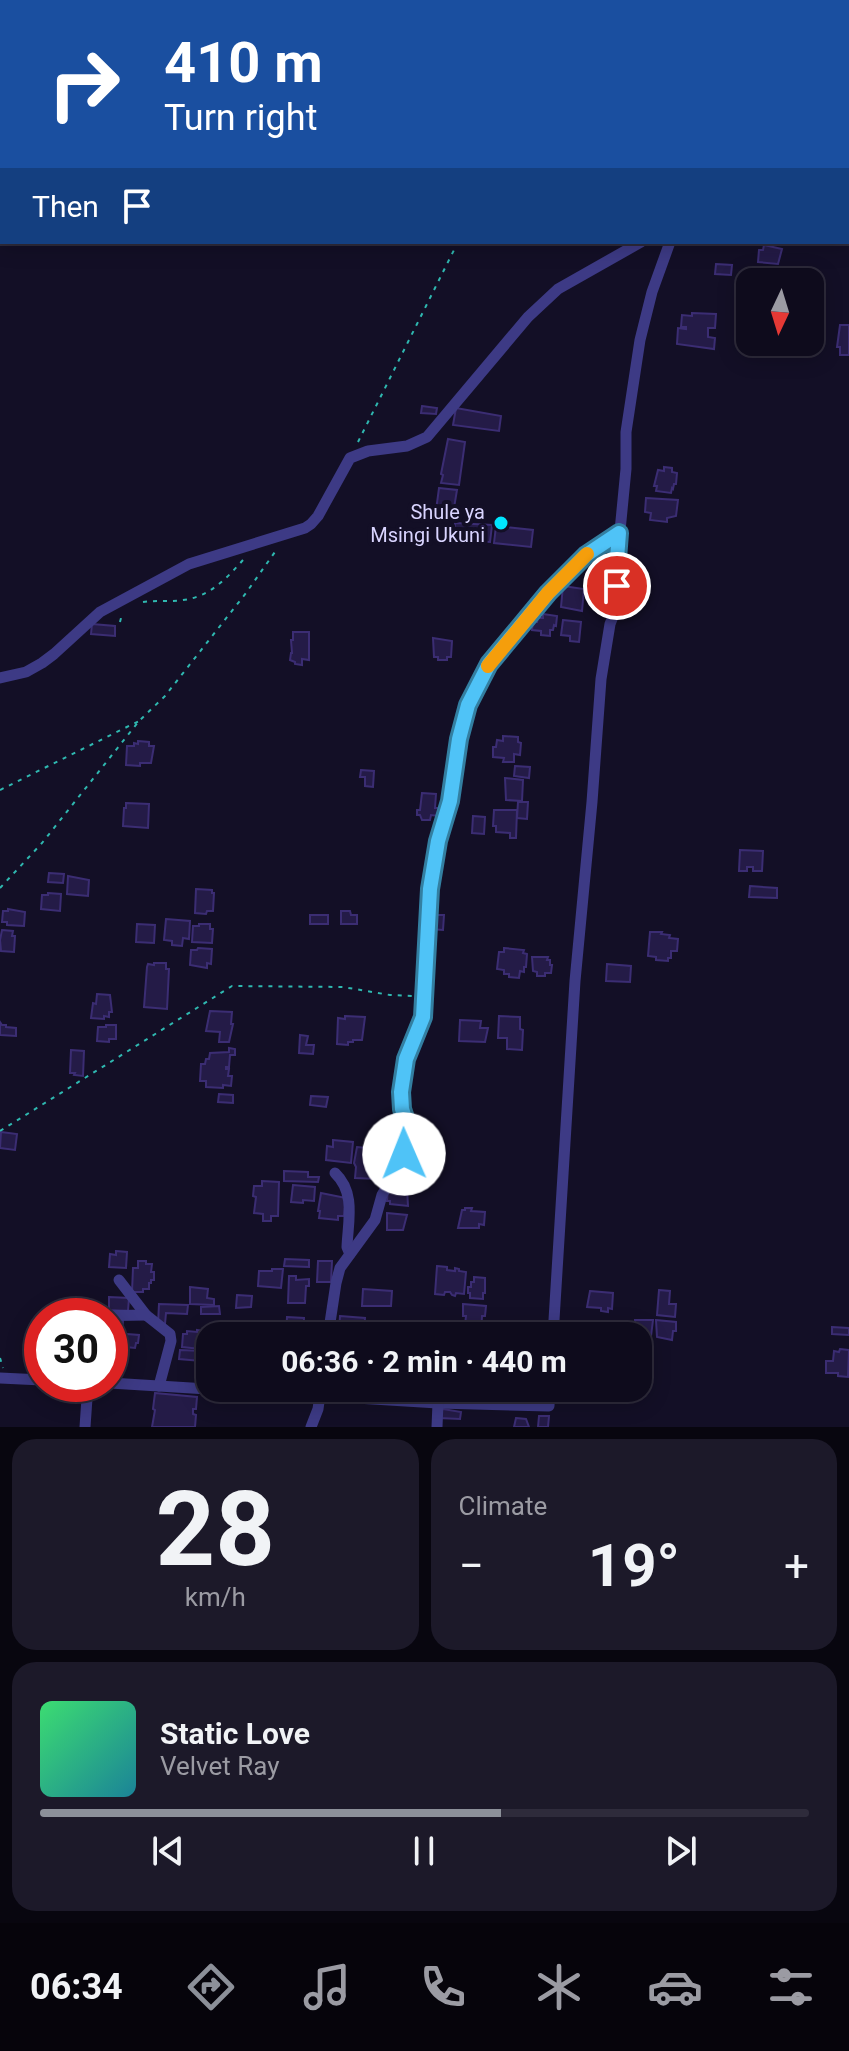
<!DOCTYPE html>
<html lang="en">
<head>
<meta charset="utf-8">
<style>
	:root { --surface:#0e0b1c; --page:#1c1929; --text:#f1f3f6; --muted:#9b9ba3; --line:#2e2b3b; --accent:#8c9099 }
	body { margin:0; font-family:Roboto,sans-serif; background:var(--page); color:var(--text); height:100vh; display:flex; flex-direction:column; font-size:30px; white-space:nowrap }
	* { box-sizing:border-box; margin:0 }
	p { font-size:26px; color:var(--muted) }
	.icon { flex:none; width:44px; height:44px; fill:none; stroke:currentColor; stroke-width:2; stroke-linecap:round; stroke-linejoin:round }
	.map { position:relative; height:1427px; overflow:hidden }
	.drawer { display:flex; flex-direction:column; gap:12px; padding:12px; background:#08060f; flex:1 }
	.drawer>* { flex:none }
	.guide { position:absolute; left:0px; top:0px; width:850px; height:244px; box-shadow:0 4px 20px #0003,0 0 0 2px var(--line); background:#1a4fa0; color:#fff; overflow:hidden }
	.needle { width:52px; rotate:184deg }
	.tools { position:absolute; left:736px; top:268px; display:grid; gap:16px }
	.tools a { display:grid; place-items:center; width:88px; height:88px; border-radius:16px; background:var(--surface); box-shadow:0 4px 20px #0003,0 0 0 2px var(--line); font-size:40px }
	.speed { position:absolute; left:24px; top:1298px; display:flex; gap:16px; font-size:40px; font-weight:700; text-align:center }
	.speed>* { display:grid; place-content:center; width:104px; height:104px; border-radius:50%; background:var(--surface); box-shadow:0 4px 20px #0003,0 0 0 2px var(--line); line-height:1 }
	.speed .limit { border:12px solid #d22; background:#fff; color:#111 }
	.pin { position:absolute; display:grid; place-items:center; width:68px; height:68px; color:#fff; margin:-34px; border:4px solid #fff; border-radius:50%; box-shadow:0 2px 8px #0007 }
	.me { position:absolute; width:88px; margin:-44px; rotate:359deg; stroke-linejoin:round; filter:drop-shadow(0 0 6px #0008) }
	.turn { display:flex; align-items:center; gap:28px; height:168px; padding:0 32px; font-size:36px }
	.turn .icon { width:104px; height:104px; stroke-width:2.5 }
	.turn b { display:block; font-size:56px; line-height:68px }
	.then { display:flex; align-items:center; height:76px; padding:0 32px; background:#0003; gap:16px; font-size:30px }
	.big { font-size:60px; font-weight:700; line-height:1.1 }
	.drawer .tile { flex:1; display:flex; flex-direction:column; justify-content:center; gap:12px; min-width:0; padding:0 28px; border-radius:24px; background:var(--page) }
	.drawer .dial { align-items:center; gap:0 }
	.dial b { font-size:104px; line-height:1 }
	.song { display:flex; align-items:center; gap:24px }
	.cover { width:96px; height:96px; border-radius:12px; background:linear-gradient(135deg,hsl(140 70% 55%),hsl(190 70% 35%)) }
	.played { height:8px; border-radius:4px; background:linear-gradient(90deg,var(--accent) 60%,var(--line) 60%) }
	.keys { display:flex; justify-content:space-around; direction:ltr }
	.heat { display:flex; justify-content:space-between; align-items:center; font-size:44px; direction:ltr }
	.drawer .tiles { flex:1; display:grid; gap:12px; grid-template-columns:1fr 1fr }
	.tile:last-child { grid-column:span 2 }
	.trip { position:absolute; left:196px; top:1322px; width:456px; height:80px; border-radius:24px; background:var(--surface); box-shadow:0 4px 20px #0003,0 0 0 2px var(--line); font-weight:700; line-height:80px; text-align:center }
	.tabs { display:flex; height:128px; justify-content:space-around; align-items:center; background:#06040b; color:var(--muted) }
	.tabs .icon { width:56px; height:56px }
	.tabs .selected { color:var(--accent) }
	.tabs b { font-size:36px; color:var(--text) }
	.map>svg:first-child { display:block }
	.building { fill:#241b47; stroke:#3b2d73; stroke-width:2 }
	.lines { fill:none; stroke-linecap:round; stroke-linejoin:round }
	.path { stroke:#2fb8b0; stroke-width:2; stroke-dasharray:4 6; stroke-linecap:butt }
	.minor { stroke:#3d3a85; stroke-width:11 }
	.route-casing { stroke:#337fa1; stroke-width:20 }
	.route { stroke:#4fc3f7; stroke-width:14 }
	.slow { stroke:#f59e0b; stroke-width:14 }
	.poi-dot { fill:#00e5ff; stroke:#130f26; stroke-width:3 }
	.labels { text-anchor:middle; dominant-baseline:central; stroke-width:8; stroke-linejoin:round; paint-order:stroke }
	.poi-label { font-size:20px; fill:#d9d4ff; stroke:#130f26; text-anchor:end }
</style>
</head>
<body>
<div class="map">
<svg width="849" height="1427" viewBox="0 0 849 1427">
	<rect width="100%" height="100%" fill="#130f26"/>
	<!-- building -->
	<g class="building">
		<path d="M764,245L782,249L778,264L758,262L759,250H763Z"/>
		<path d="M716,264L732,265L731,275L715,274Z"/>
		<path d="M692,313L716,314L715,328H708V337L715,338L714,349L677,344L678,328L686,329V327H681L682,315L692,316Z"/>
		<path d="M840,325H849V355H840V347H837Z"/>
		<path d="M422,406L437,408L436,414L421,413Z"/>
		<path d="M456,408L501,416L499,431L453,425Z"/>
		<path d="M448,439L465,442L459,485L441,483L443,475L441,474Z"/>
		<path d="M664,467L672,468V472L677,473L676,484H674L673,489L672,488L671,493L656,491L657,486H654L658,470L664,471Z"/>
		<path d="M439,488L457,490L452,520L435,518Z"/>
		<path d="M646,498L678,500L676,516L667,518V522L650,520L651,513L645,512Z"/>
		<path d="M455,523L492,525L490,542L453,540Z"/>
		<path d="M496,526L533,530L531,547L494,543Z"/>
		<path d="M563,586L584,589L582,611L561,607Z"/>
		<path d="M543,614L557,616L556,626L554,625L553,630H550V636L541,635V631L532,630L533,622H537L538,618H543Z"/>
		<path d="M563,620L581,622L579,642L570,641V636L561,635Z"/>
		<path d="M92,624L115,626V636L91,634Z"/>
		<path d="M293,632H309V660L302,659V665L295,664V662L290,660L291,653H292L291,640H293Z"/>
		<path d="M433,638L452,641L451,657H447V660H438V657H434Z"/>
		<path d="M503,736L518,737V742L521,743L520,755L514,754V762H503L504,758L493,757V747H496L497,740L503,741Z"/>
		<path d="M138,741L149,742V746H154L151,763H140V766L126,765L127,746H134V743L138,744Z"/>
		<path d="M515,766L530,767L529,778L514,776Z"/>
		<path d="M361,770L374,771L373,787L365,786V777H360Z"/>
		<path d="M505,778L523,780L522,801L506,800Z"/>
		<path d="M422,793L436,794L435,808H439V816L431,815L430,820H422L420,815H417V810H420Z"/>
		<path d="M518,802H528L527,819L517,818Z"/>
		<path d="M126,803L149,804L148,828L123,826L124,808H126Z"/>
		<path d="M494,810H517L516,838H510V833L496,832V826H493Z"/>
		<path d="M473,816L485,817L484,834L472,833Z"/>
		<path d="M740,850L763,851L762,871H753V867H747V871H739Z"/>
		<path d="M49,873L64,874L63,883L48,882Z"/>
		<path d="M68,876L89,880L88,896L67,894Z"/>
		<path d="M750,886L777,888V898L749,897Z"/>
		<path d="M196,889L212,890V893H214L213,911H207L206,914L195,913Z"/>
		<path d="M48,893L61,894L60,911L41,909L42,895H48Z"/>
		<path d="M8,909L25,912L24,926L7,925V922H2L3,911H8Z"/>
		<path d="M341,911H350L351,915H357V924H341Z"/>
		<rect x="310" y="915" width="18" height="9"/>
		<path d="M437,915H444L443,930L430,929V923H436Z"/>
		<path d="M166,919L190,921L189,939L183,938L182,946L172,945V941L164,940Z"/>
		<path d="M137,924L155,925L154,943L136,942Z"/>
		<path d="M199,924H210V929H213L212,943L192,942L193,926H199Z"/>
		<path d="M2,930L13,931L12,936H15L14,952L1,951L0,940Z"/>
		<path d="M650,932H662L661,934L670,935L669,938L678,939L677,951H671V958H668V961L656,960V957L648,956Z"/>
		<path d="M198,948L212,949L211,964L207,963V968L190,965L191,950H197Z"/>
		<path d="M504,948L524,950L523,953L527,954L526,967H524V972L520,971L519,978L509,977V974H504V970L497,969L499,952H504Z"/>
		<path d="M532,957H548L547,960H550V965H552L551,973H545V976H537V972L533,971Z"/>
		<path d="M154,963H166V969H169L167,1009L144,1007L147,967L148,964L154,965Z"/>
		<path d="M607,964L631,966L630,982L606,981Z"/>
		<path d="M97,994L110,995L112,1012H109V1017L104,1016V1019L91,1018L93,1003L96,1004Z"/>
		<path d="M210,1011L232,1012L231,1024H233L229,1042H219L220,1032L206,1031Z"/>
		<path d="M345,1016L365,1017L362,1040H353V1042H348V1045L337,1044L338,1018L345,1019Z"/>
		<path d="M499,1016L520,1017V1029L523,1030L522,1050L507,1049V1038H498Z"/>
		<path d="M460,1020L481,1021L480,1028H488L485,1042L459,1041Z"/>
		<path d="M0,1022L2,1025H6V1027L16,1028V1036L0,1035Z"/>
		<path d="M106,1025H116V1039H109V1042L97,1041L98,1027H106Z"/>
		<path d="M300,1035L308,1036L306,1045H314L313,1054L299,1053Z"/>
		<path d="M229,1048L235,1049V1055H230L229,1067H226V1069H229L228,1076H232L231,1086L223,1085V1088L206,1087V1081H200L201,1064H205L206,1059H209L210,1053L229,1052Z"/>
		<path d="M71,1050L84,1051L83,1076L74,1075L75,1073H70Z"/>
		<path d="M219,1094L233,1095V1103L218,1102Z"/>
		<path d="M311,1096L328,1097L326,1107L310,1105Z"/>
		<path d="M1,1132L17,1134L15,1150L0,1148Z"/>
		<path d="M333,1140L353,1142L351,1163L326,1160L327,1146L333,1147Z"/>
		<path d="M357,1147L366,1148V1150L378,1151V1162H380L377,1179L355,1178L356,1167L354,1163Z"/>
		<path d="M378,1169L386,1170L385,1184H378Z"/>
		<path d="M284,1171L308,1172V1177H319L318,1182L284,1181Z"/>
		<path d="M262,1181L279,1182L278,1216H271V1221H263V1214L254,1213L256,1197L253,1196L254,1186H262Z"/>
		<path d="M293,1185L315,1187L314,1201L303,1200V1203L291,1202Z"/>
		<path d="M388,1187L407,1188L408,1206L390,1204V1201H387Z"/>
		<path d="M321,1193L346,1198L344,1216H338V1220L319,1218L320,1211H318Z"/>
		<path d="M465,1208H472L471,1211L485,1212L484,1225L479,1224V1228H458L462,1210H465Z"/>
		<path d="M387,1213L407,1215L403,1230H387Z"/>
		<path d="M116,1251L127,1252L126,1268L109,1267L110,1254L116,1255Z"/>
		<path d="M285,1259L309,1260V1267L284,1266Z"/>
		<path d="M138,1261H146V1264H152L151,1272H154V1280H151V1283H149V1289H143V1292H132L133,1268H138Z"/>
		<path d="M318,1261H332L331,1282H317Z"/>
		<path d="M437,1266L447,1267V1270L455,1271V1268L459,1269V1271L466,1272L464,1294L456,1293L455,1296L452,1295L450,1292H445L444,1295L435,1294Z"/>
		<path d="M272,1269H283L281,1288L258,1286L259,1271H272Z"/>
		<path d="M289,1276H296V1280L309,1279V1286H306L305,1303H288Z"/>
		<path d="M474,1277L485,1278V1293H483V1299L470,1298V1293H468V1287H471V1282H474Z"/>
		<path d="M190,1287L208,1289L207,1298L214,1299V1305L190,1304Z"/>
		<path d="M363,1289L392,1291L391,1306H362Z"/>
		<path d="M659,1290L670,1291L669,1304H676L675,1317L657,1315Z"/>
		<path d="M590,1291L613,1293L612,1309L608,1308V1312L601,1311V1308L587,1307Z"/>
		<path d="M237,1295L252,1296L251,1307L236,1308Z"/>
		<path d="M109,1297L129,1298L128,1311L109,1310Z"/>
		<path d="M159,1304L188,1305L187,1314L166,1313L165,1324H158Z"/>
		<path d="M463,1304L486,1306L485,1316H482L481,1335L464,1334L466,1316H463Z"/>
		<path d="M219,1306L220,1314H201V1307Z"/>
		<path d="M340,1316L365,1318L364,1332L339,1331Z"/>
		<path d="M287,1317L304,1318L303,1336H286Z"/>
		<path d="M110,1318L123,1321L122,1331H119V1333H122L121,1346H110Z"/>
		<path d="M635,1320H653L651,1336H635Z"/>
		<path d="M656,1320L676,1322V1331H673L672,1340L657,1337Z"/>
		<path d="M832,1327L849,1328V1335L832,1334Z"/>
		<path d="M197,1330L205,1331L204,1345H202L201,1349L182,1347L183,1334H187V1331L197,1332Z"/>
		<path d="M127,1334L139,1335L138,1343H136L135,1348L126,1347Z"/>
		<path d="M840,1349L849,1350L848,1377L838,1376V1373H826V1361H833L834,1351L839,1352Z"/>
		<path d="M180,1350L202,1351L201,1361L179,1359Z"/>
		<path d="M155,1393L197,1397L196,1409H193V1414L196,1415L195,1427H152L155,1410L153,1409Z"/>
		<path d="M443,1409L461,1412L460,1419L439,1418V1410Z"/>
		<path d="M539,1416H549L548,1427H538Z"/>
		<path d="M516,1418L526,1419L529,1427H514Z"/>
	</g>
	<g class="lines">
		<!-- path -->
		<g class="path">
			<path d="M640,0L641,2"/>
			<path d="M110,2L112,0"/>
			<path d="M772,2L773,0"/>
			<path d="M358,442L458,242"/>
			<path d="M143,602C157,600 170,602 183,600C209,597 226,579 243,560"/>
			<path d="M120,622L122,614"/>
			<path d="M0,790L139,721"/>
			<path d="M0,888L42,843L139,721L165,696L246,593L277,549"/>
			<path d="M0,1131L232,986L343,987L390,995L412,996"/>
			<path d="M0,1358L3,1368"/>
		</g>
		<!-- minor -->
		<g class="minor">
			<path d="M30,2L31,0"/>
			<path d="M746,2V0"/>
			<path d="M0,132H2"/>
			<path d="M0,678L26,672L42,663L54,654L100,612L189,564L305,528L311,524L318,516L350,458L368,451L407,446L427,437L528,317L558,289L641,242"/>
			<path d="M335,1173C356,1193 348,1221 347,1247L350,1254"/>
			<path d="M119,1280L146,1315L170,1334L171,1341L159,1386"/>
			<path d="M90,1316L146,1315"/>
			<path d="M328,1336L336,1283L340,1268L375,1220L382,1195L400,1164L407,1143L409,1130L402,1109L401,1092L406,1059L423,1017L430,889L438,841L450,801L459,739L468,705L489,664L548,593L586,555L619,533"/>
			<path d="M553,1336L575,981L592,802L601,679L610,624L618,604L616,572L626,469V432L640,340L652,292L670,242"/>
			<path d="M0,1378L42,1380"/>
			<path d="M110,1383L438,1403L549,1406L550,1388"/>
			<path d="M85,1427L88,1384"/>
			<path d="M311,1427L318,1409L321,1388"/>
			<path d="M437,1427L438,1403"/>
		</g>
	</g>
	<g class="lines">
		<!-- route casing -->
		<g class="route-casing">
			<path id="route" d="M404,1154L409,1130L402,1109L401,1092L406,1059L423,1017L430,889L438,841L450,801L459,739L468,705L489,664L548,593L586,555L619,533L616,572L617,586"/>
		</g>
		<!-- route -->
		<use href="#route" class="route"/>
		<!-- slow -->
		<path class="slow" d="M488,666L548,593L587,554"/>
	</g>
	<!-- markers -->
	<circle class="poi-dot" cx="501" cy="523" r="8"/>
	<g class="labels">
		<!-- poi labels -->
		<g class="poi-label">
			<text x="485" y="512">Shule ya<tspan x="485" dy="23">Msingi Ukuni</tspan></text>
		</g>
	</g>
</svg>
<div class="tools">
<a><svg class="needle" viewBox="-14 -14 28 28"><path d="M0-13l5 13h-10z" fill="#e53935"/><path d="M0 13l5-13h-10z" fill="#9b9ba3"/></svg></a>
</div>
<div class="speed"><div class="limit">30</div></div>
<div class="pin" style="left:617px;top:586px;background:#d93025"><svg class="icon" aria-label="arrive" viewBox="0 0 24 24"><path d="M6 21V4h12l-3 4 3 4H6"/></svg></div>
<svg class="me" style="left:404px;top:1154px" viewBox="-20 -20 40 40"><circle r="19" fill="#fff"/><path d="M0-13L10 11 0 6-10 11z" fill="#4fc3f7"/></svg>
<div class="trip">06:36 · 2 min · 440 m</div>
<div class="guide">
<div class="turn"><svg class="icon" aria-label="right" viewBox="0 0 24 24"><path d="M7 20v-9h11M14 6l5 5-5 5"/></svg><div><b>410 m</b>Turn right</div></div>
<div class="then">Then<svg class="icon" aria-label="arrive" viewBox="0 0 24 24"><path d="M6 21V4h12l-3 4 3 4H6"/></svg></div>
</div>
</div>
<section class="drawer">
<div class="tiles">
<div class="tile dial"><b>28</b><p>km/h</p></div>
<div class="tile"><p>Climate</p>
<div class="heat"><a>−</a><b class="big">19°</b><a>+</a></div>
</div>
<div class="tile">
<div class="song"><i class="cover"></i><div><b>Static Love</b><p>Velvet Ray</p></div></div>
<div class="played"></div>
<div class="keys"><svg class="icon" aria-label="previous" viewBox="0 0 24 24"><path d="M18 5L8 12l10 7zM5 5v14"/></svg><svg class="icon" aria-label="pause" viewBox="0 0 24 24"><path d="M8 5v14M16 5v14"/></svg><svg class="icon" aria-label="next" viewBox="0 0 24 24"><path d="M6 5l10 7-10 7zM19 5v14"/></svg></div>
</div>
</div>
</section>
<nav class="tabs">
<b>06:34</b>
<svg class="icon selected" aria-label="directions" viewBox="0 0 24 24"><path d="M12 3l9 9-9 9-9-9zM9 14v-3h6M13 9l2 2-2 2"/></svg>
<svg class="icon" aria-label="music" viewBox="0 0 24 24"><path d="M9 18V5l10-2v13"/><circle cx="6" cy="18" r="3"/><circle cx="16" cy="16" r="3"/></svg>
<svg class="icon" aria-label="phone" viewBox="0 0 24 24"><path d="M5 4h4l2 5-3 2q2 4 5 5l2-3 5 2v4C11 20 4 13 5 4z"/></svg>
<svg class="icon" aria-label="climate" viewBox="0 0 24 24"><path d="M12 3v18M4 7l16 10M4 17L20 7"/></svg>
<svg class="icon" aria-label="car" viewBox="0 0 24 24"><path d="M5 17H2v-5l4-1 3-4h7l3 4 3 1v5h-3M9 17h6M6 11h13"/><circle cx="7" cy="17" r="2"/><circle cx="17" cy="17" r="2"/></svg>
<svg class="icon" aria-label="filters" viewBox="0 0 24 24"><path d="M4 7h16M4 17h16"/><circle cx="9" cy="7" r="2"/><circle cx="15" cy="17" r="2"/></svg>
</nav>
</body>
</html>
